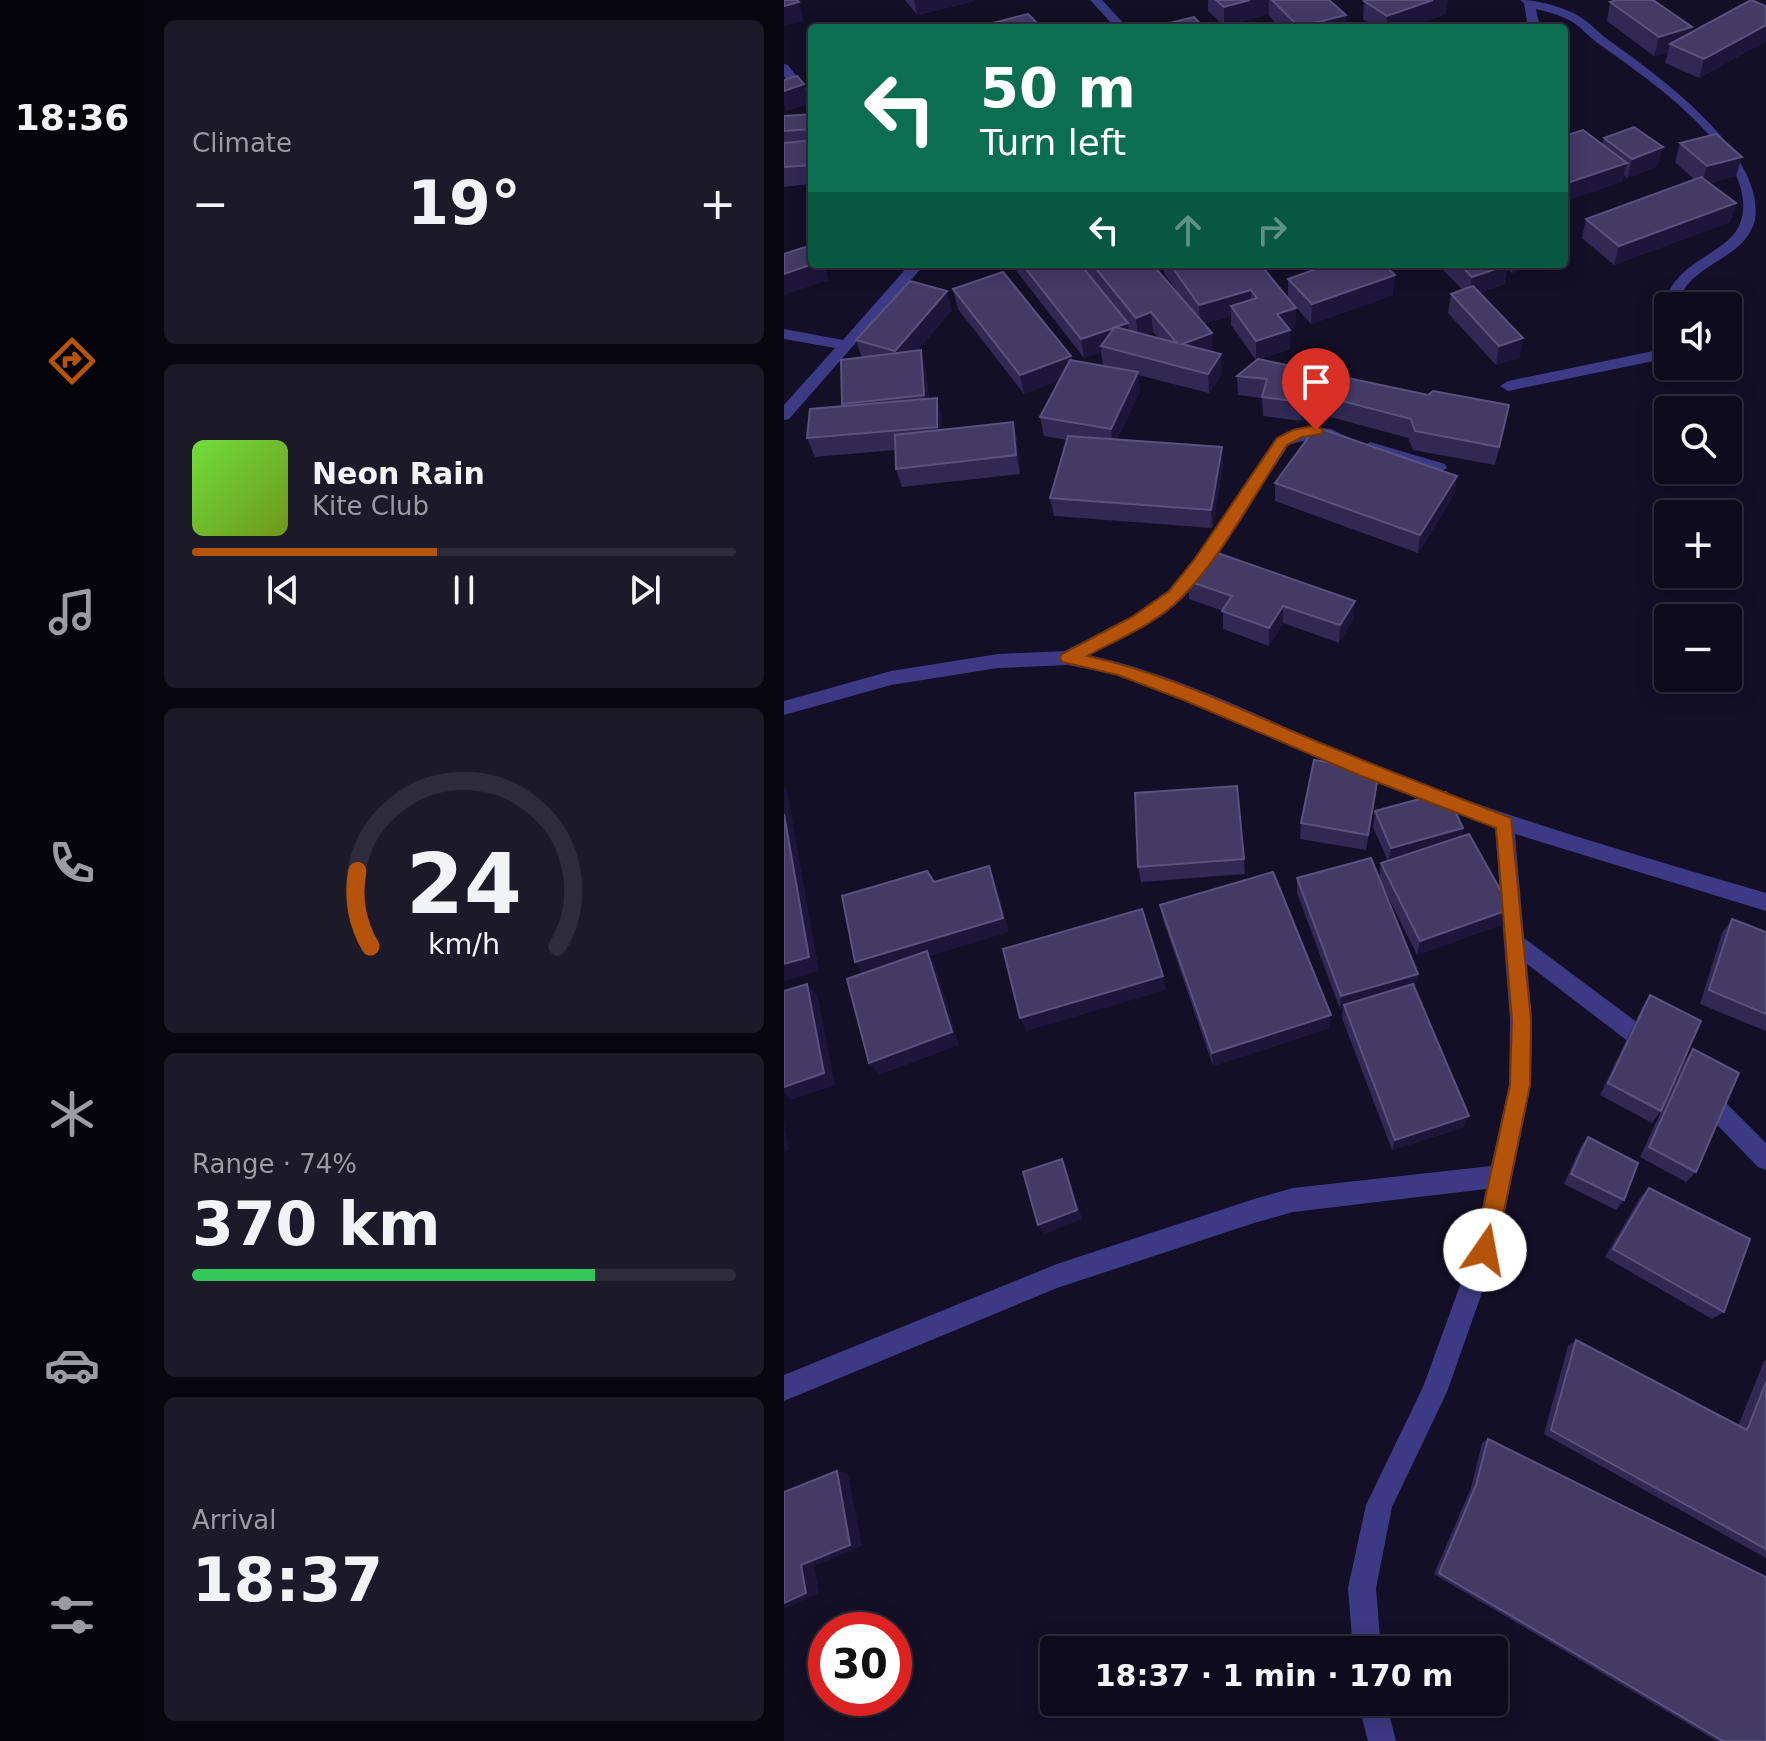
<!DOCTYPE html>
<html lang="en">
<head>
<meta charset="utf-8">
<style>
	:root { --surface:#0e0b1c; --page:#1c1929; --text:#f1f3f6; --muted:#9b9ba3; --line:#2e2b3b; --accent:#b45309 }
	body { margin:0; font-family:"DejaVu Sans",sans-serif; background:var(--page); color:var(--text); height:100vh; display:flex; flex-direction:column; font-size:30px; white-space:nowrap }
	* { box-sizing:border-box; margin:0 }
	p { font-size:26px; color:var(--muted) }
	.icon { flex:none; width:44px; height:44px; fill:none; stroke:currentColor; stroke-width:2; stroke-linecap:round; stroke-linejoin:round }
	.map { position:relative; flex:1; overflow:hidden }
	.panel { display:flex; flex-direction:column; gap:20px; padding:20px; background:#08060f; width:640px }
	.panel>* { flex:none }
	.top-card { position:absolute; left:24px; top:24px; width:760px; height:244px; border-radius:8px; box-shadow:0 4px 20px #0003,0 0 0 2px var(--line); background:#0b6e4f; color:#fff; overflow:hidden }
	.buttons { position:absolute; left:870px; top:292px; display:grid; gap:16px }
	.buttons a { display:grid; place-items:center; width:88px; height:88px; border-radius:8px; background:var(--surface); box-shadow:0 4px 20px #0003,0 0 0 2px var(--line); font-size:40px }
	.speed { position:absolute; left:24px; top:1612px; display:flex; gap:16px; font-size:40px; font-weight:700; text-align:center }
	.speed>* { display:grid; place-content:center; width:104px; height:104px; border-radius:50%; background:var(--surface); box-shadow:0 4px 20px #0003,0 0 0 2px var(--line); line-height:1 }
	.speed .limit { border:12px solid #d22; background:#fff; color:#111 }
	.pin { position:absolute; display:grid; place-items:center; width:68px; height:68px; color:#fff; margin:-82px -34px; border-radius:50% 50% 50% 0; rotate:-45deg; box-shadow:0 0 8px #0007 }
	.pin .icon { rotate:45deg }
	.me { position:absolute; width:88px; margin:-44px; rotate:12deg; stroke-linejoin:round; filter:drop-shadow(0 0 6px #0008) }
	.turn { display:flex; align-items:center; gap:28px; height:168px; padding:0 40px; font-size:36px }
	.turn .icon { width:104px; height:104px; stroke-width:2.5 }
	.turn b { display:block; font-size:56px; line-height:68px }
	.lanes { display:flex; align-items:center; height:76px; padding:0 40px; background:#0003; justify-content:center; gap:40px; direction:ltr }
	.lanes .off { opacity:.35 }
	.big { font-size:60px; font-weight:700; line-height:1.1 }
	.panel .widget { flex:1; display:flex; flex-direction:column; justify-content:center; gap:12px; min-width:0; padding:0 28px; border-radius:12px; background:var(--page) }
	.panel .dial { align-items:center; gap:0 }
	.dial svg { height:208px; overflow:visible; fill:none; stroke:var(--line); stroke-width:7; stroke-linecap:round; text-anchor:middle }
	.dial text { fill:var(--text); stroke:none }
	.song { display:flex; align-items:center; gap:24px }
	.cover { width:96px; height:96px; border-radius:12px; background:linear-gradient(135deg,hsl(100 70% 55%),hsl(80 70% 35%)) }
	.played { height:8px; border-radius:4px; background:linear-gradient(90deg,var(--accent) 45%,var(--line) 45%) }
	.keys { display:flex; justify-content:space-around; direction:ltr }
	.heat { display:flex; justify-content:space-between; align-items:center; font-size:44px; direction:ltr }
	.charge { height:12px; border-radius:6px; background:linear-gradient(90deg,#34c759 74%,var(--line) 0) }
	.trip { position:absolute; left:256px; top:1636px; width:468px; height:80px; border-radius:8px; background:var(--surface); box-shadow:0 4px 20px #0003,0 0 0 2px var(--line); font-weight:700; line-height:80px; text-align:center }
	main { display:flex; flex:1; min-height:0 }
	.dock { display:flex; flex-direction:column; width:144px; justify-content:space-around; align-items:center; background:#06040b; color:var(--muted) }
	.dock .icon { width:56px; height:56px }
	.dock .selected { color:var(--accent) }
	.dock b { font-size:36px; color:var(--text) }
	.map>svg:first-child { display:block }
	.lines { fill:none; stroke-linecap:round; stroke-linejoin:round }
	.minor { fill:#3d3a85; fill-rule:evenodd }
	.wall { fill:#312854; fill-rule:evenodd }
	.shaded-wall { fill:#1d163a }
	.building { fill:#433a66; stroke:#5a527e; stroke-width:2 }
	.route { fill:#b45309; stroke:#753606; stroke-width:2 }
</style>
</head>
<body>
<main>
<nav class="dock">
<b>18:36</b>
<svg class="icon selected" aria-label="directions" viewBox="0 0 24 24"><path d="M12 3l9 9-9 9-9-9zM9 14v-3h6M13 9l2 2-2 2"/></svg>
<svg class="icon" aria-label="music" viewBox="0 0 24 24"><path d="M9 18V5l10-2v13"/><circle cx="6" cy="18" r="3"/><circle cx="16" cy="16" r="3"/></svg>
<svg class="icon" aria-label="phone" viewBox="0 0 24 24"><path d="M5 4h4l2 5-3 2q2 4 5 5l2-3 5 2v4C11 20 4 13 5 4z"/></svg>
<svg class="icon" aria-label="climate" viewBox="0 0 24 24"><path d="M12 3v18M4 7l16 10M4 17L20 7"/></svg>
<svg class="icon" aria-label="car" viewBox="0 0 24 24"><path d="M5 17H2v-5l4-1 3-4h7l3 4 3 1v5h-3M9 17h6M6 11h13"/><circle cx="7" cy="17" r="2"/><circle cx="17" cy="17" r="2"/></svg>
<svg class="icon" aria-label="filters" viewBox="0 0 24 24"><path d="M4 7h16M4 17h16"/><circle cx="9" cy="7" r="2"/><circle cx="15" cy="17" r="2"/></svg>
</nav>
<section class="panel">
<div class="widget"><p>Climate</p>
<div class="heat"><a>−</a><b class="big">19°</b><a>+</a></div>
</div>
<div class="widget">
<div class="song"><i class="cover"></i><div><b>Neon Rain</b><p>Kite Club</p></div></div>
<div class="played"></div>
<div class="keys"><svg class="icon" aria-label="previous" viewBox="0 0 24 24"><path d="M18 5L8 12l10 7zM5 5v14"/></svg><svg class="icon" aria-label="pause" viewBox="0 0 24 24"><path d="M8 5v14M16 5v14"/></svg><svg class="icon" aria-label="next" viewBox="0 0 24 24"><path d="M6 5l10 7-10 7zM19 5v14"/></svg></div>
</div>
<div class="widget dial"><svg viewBox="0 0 100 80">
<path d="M14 69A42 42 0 1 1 86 69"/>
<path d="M14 69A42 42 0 0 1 9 40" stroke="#b45309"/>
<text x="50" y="56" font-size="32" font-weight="700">24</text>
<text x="50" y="72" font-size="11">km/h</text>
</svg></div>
<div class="widget"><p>Range · 74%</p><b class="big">370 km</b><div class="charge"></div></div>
<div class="widget"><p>Arrival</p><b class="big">18:37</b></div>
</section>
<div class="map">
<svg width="982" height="1741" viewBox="0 0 982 1741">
	<rect width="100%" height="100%" fill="#130f26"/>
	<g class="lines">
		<!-- minor -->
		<g class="minor">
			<path d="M306,0H318L344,28H332Z"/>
			<path d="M736,0C755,0 778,7 795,16C805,22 814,32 823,39C871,73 982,152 971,220C961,259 911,262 896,297L901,306H887L882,297C900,256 947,253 957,221C977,154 861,77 815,44C805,37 797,27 787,21C776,15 764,12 752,9L756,28H744L740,3Z"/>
			<path d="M0,64L4,65L28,96V108L24,107L0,76Z"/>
			<path d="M126,264H141L5,419L0,420V405L51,348L0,339V329L59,340Z"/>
			<path d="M884,348V358L724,391L716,386L724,381Z"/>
			<path d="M526,427L547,429L563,437C554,445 526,434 504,446C471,495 439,555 399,598C374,623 335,639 304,655C403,676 495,727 588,765C717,816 849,854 982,893V911L731,834L740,938L874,1038L877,1045L874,1052L866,1055L858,1052L743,964L748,1020L747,1085L713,1250L663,1392L608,1507L592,1588L597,1650H569L564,1588L582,1505L639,1387L689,1250L702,1189L509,1212L470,1223L273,1288L0,1401V1375L273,1264L470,1199L509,1188L707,1166L725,1085L726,1020L711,828L574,775L402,701L334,675L284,665L214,668L107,685L0,715V701L107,671L214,654L281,651L348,616L385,590L410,560L492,438Z"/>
			<path d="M586,442L661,464L663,468L655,473L580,451L578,447Z"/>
			<path d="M919,1084L927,1088L982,1143V1170L974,1167L911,1102L908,1095L911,1088Z"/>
			<path d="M574,1702H602L612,1741H584Z"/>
		</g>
	</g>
	<!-- wall -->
	<g class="wall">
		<path d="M121,0H191V1L133,15Z"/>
		<path d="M424,0H545L562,15L561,28H497L485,16V14L440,26L424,11Z"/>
		<path d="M580,1L662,14L621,28H591L579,19Z"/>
		<path d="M826,2L908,27L906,33L982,6V41L915,78L881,63L884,52L870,56L823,21Z"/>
		<path d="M28,114V184L0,187V116Z"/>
		<path d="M820,138L879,147L873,166L843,178L840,175L838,182L818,144Z"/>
		<path d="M896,143L952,176L926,183L952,203L946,222L830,265L798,238L802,219L911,180L891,162Z"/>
		<path d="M227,264H368L399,300L380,273L379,264H476L512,308L511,327L505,329L506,349L475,359L721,424L711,465L629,450L624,438L532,413L517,421L479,416L478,398L454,395L453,376L474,359L472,360L447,325V316L419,324L429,352L437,354L438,374L425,393L354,375L356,391L333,439L439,466L428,528L270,516L266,498L283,440L260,436L256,417L275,380L240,394L174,309L169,289L287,356L288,361L319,366L317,352L300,358ZM369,332L375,339L360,335Z"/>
		<path d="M653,264H752L728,273L723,269L720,284L695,293L736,357L712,365L664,313L667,294L679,290Z"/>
		<path d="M504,279L609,295L527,324L504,298Z"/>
		<path d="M168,310L133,351L142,370L145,399L158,417V430L229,422L233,441L236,474L118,487L112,469V450L31,457L23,438L58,406L78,358L72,340Z"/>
		<path d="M673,476L670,495L634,553L491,501V483Z"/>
		<path d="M404,581L569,619L555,643L499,623L485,646L439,629V611L405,599Z"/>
		<path d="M593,786L582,850L516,839L517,823Z"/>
		<path d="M591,811L679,828L677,837L722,923L633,955L596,881L634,974L631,987L680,1127L608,1150L558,1018L559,1008L556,1009L513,893V878H595L597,863L604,861L589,827Z"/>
		<path d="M460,859L461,874L357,882L354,867Z"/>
		<path d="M376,905L546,1028L429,1066L379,920Z"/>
		<path d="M948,919L982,932V1031L916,1004L938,933Z"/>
		<path d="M866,995L877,1111L868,1123L816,1095L858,1008Z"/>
		<path d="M909,1049L912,1172L902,1182L856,1157L900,1062Z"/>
		<path d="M804,1137L840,1200L832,1210L780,1184L796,1148Z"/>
		<path d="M865,1188L940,1312L928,1319L821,1257L856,1198Z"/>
		<path d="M792,1340L954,1426L980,1361L982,1360V1558L760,1434L784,1346Z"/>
		<path d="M704,1439L982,1741H933L650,1574L687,1488L698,1443Z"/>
	</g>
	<!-- shaded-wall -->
	<g class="shaded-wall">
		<path d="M130,0H191V1L133,15Z"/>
		<path d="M466,0H485V14L440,26V7Z"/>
		<path d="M649,0H664L662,14L621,28H602L603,16Z"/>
		<path d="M15,2L20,21L0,26V6Z"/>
		<path d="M562,15L561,28H515V27Z"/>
		<path d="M982,25V41L915,78L920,59Z"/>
		<path d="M908,27L903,46L886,44L884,52L870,56L875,37Z"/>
		<path d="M20,84L26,104L2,111L0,106V91Z"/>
		<path d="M879,147L873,166L843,178L848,159Z"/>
		<path d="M958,157L952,176L917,186L923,166Z"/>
		<path d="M843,163L838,182L780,202V184Z"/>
		<path d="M952,203L946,222L830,265L835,246Z"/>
		<path d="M786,234L781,253L780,254V236Z"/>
		<path d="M29,264H40L45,280L0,295V274Z"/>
		<path d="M729,264H752L728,273Z"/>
		<path d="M723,265L720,284L685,296L688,277Z"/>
		<path d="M611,275L609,295L527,324L528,304Z"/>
		<path d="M467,290L468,310L447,306V316L416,325L415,305Z"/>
		<path d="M163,291L168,310L117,370L111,351Z"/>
		<path d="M512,308L511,327L493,333V314Z"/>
		<path d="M367,312L369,332L354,337L352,318Z"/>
		<path d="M344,323L346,342L331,327Z"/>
		<path d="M330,328L317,346V352L300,358L297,339Z"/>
		<path d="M506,330V349L472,360V341Z"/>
		<path d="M428,333L429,353L398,344Z"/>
		<path d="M739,338L736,357L712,365L715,346Z"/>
		<path d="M137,350L142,370L146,414L140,395Z"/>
		<path d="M437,354L438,374L425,393L424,374Z"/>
		<path d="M287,356L290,375L240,394L236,375Z"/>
		<path d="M354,372L356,391L329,448L327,429Z"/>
		<path d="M532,394V413L517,421V402Z"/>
		<path d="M153,398L158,417V446L153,427Z"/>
		<path d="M229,422L233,441L236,474L232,455Z"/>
		<path d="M438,447L439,466L428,528L427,510Z"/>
		<path d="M673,476L670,495L634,553L636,535Z"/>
		<path d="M571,601L569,619L555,643L556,625Z"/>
		<path d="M499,606V623L485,646V628Z"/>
		<path d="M0,786L3,790L35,971L0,981Z"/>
		<path d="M679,828L675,844L604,863L607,848Z"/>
		<path d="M205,866L211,881L225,932L146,956L151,965L175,1045L95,1075L85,1063L80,975L71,962Z"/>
		<path d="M727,909L722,923L633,955L636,941Z"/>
		<path d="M634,974L631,987L560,1005L559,1008L556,1009L557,996Z"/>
		<path d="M379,976L382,990L242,1031L236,1018Z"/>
		<path d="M23,984L34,997L51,1085L7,1100L0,1093V1087Z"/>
		<path d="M547,1015L546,1028L429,1066L428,1053Z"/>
		<path d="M685,1116L680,1127L608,1150L611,1140Z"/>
		<path d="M0,1123L5,1150L0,1152Z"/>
		<path d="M278,1159L283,1169L298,1219L260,1234L254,1225Z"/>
		<path d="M53,1471L64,1474L78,1546L30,1566L35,1593L0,1609V1603L17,1565Z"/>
	</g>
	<!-- building -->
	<g class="building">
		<path d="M0,0H13L15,2L0,6Z"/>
		<path d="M432,0H466L440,7Z"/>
		<path d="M488,0H545L562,15L515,27Z"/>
		<path d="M582,0H649L603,16L580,1Z"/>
		<path d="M833,0H869L908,27L875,37L826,2Z"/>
		<path d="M967,0L982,6V25L920,59L886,44Z"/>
		<path d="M244,14L258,28H189Z"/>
		<path d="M410,17L420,28H384L381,24Z"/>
		<path d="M13,76L20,84L0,91V80Z"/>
		<path d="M28,114V129L0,131V116Z"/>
		<path d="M850,127L879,147L848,159L820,138Z"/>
		<path d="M799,130L843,163L780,184V136Z"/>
		<path d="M932,134L958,157L923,166L896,143Z"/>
		<path d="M28,140V165L0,167V143Z"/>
		<path d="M917,177L952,203L835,246L802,219Z"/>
		<path d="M27,245L29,264L0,274V254Z"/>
		<path d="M238,264H296L344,323L331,327L393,343L367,312L352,318L308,264H368L428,333L398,344L437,354L424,374L317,346L330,328L297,339Z"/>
		<path d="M386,264H476L512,308L493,314L506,330L472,341L447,306L473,298L467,290L415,305Z"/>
		<path d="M547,264H599L611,275L528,304L504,279Z"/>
		<path d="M675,264H722L723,265L688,277Z"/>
		<path d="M219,272L287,356L236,375L169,289Z"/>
		<path d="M126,281L163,291L111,351L72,340Z"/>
		<path d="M689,286L739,338L715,346L667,294Z"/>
		<path d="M137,350L140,395L58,404L57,360Z"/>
		<path d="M474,359L644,395L649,391L725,405L715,447L631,431L627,419L532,394L517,402L478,397L483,379L453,376Z"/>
		<path d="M286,360L354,372L327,429L256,417Z"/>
		<path d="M153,398V427L23,438L26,409Z"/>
		<path d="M229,422L232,455L112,469L111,435Z"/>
		<path d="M532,427L673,476L636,535L491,483Z"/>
		<path d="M284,436L438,447L427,510L266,498Z"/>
		<path d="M425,550L571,601L556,625L499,606L485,628L438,611L448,596L404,581Z"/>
		<path d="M530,760L595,770L584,835L517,823Z"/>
		<path d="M453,786L460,859L354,867L351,793Z"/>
		<path d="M662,792L679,828L607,848L591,811Z"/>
		<path d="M0,814L25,957L0,964Z"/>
		<path d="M685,834L727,909L636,941L597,863Z"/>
		<path d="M587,858L634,974L557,996L513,878Z"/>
		<path d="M205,866L219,918L71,962L58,896L143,871L150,882Z"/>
		<path d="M489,872L547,1015L428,1053L376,905Z"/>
		<path d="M358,909L379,976L236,1018L219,949Z"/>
		<path d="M948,919L982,932V1014L925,990Z"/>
		<path d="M143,951L168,1032L85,1063L63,979Z"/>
		<path d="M23,984L40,1073L0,1087V991Z"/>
		<path d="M629,984L685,1116L611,1140L560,1005Z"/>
		<path d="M866,995L917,1021L877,1111L824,1083Z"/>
		<path d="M909,1049L955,1073L912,1172L865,1147Z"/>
		<path d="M804,1137L854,1163L840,1200L787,1174Z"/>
		<path d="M278,1159L293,1210L254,1225L239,1172Z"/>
		<path d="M865,1188L966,1239L940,1312L829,1249Z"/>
		<path d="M792,1340L963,1430L982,1382V1549L767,1430Z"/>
		<path d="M704,1439L982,1577V1741H939L655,1573L692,1485Z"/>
		<path d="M53,1471L66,1545L17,1565L22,1593L0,1603V1492Z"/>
	</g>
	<!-- route -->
	<path class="route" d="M532,425L539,430L537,434L518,437L503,445C471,493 437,558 397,598C372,624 334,639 303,656C374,671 442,703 510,732C581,762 654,790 727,818L747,1020L746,1085L712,1250L708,1257L701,1261L693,1257L690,1250L726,1085L728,1020L712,828L575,775L402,701L334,675L278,662L276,658L278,654L348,617L385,591L410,560L493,438L509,430Z"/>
</svg>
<div class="buttons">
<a><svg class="icon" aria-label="sound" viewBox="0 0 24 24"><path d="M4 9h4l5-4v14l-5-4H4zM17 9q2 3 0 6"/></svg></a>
<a><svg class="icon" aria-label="search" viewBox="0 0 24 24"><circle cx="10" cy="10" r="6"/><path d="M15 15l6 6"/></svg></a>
<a>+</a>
<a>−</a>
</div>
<div class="speed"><div class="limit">30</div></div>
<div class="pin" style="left:532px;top:430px;background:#d93025"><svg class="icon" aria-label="arrive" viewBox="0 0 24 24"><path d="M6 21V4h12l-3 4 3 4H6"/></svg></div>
<svg class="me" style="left:701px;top:1250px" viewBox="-20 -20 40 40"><circle r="19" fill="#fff"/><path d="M0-13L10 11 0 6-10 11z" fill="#b45309"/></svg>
<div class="trip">18:37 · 1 min · 170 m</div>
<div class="top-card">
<div class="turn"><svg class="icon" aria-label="left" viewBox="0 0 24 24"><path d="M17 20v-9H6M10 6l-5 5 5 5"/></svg><div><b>50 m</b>Turn left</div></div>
<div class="lanes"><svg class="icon" aria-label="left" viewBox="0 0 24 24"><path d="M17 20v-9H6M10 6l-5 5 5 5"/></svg><svg class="icon off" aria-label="ahead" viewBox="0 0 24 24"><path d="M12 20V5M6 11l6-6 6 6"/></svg><svg class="icon off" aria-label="right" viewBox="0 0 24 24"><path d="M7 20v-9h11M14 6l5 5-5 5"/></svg></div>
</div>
</div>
</main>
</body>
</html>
